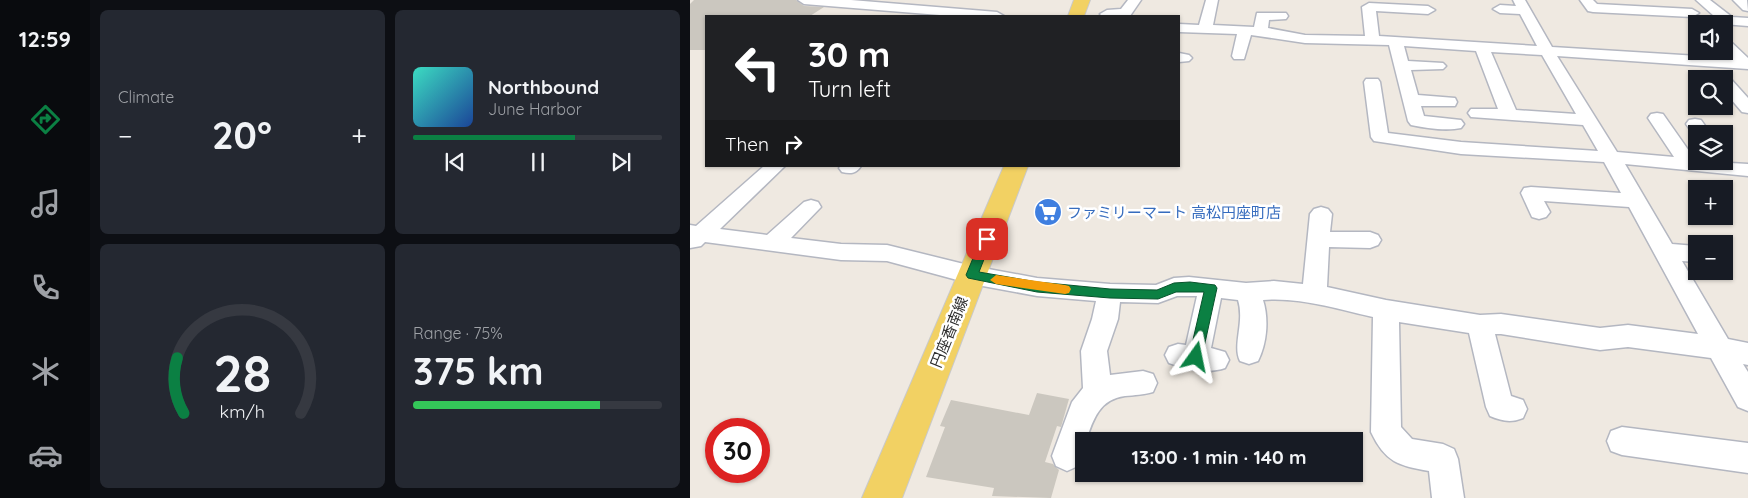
<!DOCTYPE html>
<html lang="en">
<head>
<meta charset="utf-8">
<style>
	:root { --surface:#171b24; --page:#242831; --text:#f1f3f6; --muted:#9ea1a6; --line:#363941; --accent:#0b8043 }
	body { margin:0; font-family:Quicksand,"Noto Sans JP",sans-serif; background:var(--page); color:var(--text); height:100vh; display:flex; flex-direction:column; font-size:19px; white-space:nowrap }
	* { box-sizing:border-box; margin:0 }
	p { font-size:16px; color:var(--muted) }
	.icon { flex:none; width:28px; height:28px; fill:none; stroke:currentColor; stroke-width:2; stroke-linecap:round; stroke-linejoin:round }
	.map { position:relative; flex:1; overflow:hidden }
	.sheet { display:flex; flex-direction:column; gap:10px; padding:10px; background:#0d0f14; width:600px }
	.sheet>* { flex:none }
	.top-card { position:absolute; left:15px; top:15px; width:475px; height:152px; border-radius:0px; box-shadow:0 1px 4px #0004; background:#202124; color:#fff; overflow:hidden }
	.buttons { position:absolute; left:998px; top:15px; display:grid; gap:10px }
	.buttons a { display:grid; place-items:center; width:45px; height:45px; border-radius:0px; background:var(--surface); box-shadow:0 1px 4px #0004; font-size:25px }
	.speed { position:absolute; left:15px; top:418px; display:flex; gap:10px; font-size:25px; font-weight:700; text-align:center }
	.speed>* { display:grid; place-content:center; width:65px; height:65px; border-radius:50%; background:var(--surface); box-shadow:0 1px 4px #0004; line-height:1 }
	.speed .limit { border:8px solid #d22; background:#fff; color:#111 }
	.pin { position:absolute; display:grid; place-items:center; width:42px; height:42px; color:#fff; margin:-21px; border-radius:10px; box-shadow:0 2px 8px #0006 }
	.me { position:absolute; width:55px; margin:-28px; rotate:12deg; stroke-linejoin:round; filter:drop-shadow(0 0 4px #0008) }
	.turn { display:flex; align-items:center; gap:18px; height:105px; padding:0 20px; font-size:22px }
	.turn .icon { width:65px; height:65px; stroke-width:2.5 }
	.turn b { display:block; font-size:35px; line-height:42px }
	.then { display:flex; align-items:center; height:48px; padding:0 20px; background:#0003; gap:10px; font-size:19px }
	.big { font-size:38px; font-weight:800; line-height:1.1 }
	.sheet .widget { flex:1; display:flex; flex-direction:column; justify-content:center; gap:8px; min-width:0; padding:0 18px; border-radius:8px; background:var(--page) }
	.sheet .dial { align-items:center; gap:0 }
	.dial svg { height:130px; overflow:visible; fill:none; stroke:var(--line); stroke-width:7; stroke-linecap:round; text-anchor:middle }
	.dial text { fill:var(--text); stroke:none }
	.song { display:flex; align-items:center; gap:15px }
	.cover { width:60px; height:60px; border-radius:8px; background:linear-gradient(135deg,hsl(170 70% 55%),hsl(220 70% 35%)) }
	.played { height:5px; border-radius:2px; background:linear-gradient(90deg,var(--accent) 65%,var(--line) 65%) }
	.keys { display:flex; justify-content:space-around; direction:ltr }
	.heat { display:flex; justify-content:space-between; align-items:center; font-size:28px; direction:ltr }
	.charge { height:8px; border-radius:4px; background:linear-gradient(90deg,#34c759 75%,var(--line) 0) }
	.sheet .tiles { flex:1; display:grid; gap:10px; grid-template-columns:repeat(2,1fr) }
	.trip { position:absolute; left:385px; top:432px; width:288px; height:50px; border-radius:0px; background:var(--surface); box-shadow:0 1px 4px #0004; font-weight:800; line-height:50px; text-align:center }
	main { display:flex; flex:1; min-height:0 }
	.tab-bar { display:flex; flex-direction:column; width:90px; justify-content:space-around; align-items:center; background:#090b0e; color:var(--muted) }
	.tab-bar .icon { width:35px; height:35px }
	.tab-bar .current { color:var(--accent) }
	.tab-bar b { font-size:22px; color:var(--text) }
	.map>svg:first-child { display:block }
	.building { fill:#cbc7bf }
	.lines { fill:none; stroke-linecap:round; stroke-linejoin:round }
	.minor-casing { stroke:#b4b7c1; stroke-width:3 }
	.major-casing { stroke:#c9c9c9; stroke-width:2 }
	.minor { fill:#fff; fill-rule:evenodd }
	.major { fill:#f2d163; fill-rule:evenodd }
	.route { fill:#0b8043; stroke:#07532c }
	.slow { fill:#f59e0b }
	.labels { text-anchor:middle; dominant-baseline:central; stroke-width:5; stroke-linejoin:round; paint-order:stroke }
	.shop-label { font-size:15px; fill:#366cbe; stroke:#fff; text-anchor:start }
	.street-label { font-size:15px; fill:#2e2e2e; stroke:#fff }
</style>
</head>
<body>
<main>
<nav class="tab-bar">
<b>12:59</b>
<svg class="icon current" aria-label="directions" viewBox="0 0 24 24"><path d="M12 3l9 9-9 9-9-9zM9 14v-3h6M13 9l2 2-2 2"/></svg>
<svg class="icon" aria-label="music" viewBox="0 0 24 24"><path d="M9 18V5l10-2v13"/><circle cx="6" cy="18" r="3"/><circle cx="16" cy="16" r="3"/></svg>
<svg class="icon" aria-label="phone" viewBox="0 0 24 24"><path d="M5 4h4l2 5-3 2q2 4 5 5l2-3 5 2v4C11 20 4 13 5 4z"/></svg>
<svg class="icon" aria-label="climate" viewBox="0 0 24 24"><path d="M12 3v18M4 7l16 10M4 17L20 7"/></svg>
<svg class="icon" aria-label="car" viewBox="0 0 24 24"><path d="M5 17H2v-5l4-1 3-4h7l3 4 3 1v5h-3M9 17h6M6 11h13"/><circle cx="7" cy="17" r="2"/><circle cx="17" cy="17" r="2"/></svg>
</nav>
<section class="sheet">
<div class="tiles">
<div class="widget"><p>Climate</p>
<div class="heat"><a>−</a><b class="big">20°</b><a>+</a></div>
</div>
<div class="widget">
<div class="song"><i class="cover"></i><div><b>Northbound</b><p>June Harbor</p></div></div>
<div class="played"></div>
<div class="keys"><svg class="icon" aria-label="previous" viewBox="0 0 24 24"><path d="M18 5L8 12l10 7zM5 5v14"/></svg><svg class="icon" aria-label="pause" viewBox="0 0 24 24"><path d="M8 5v14M16 5v14"/></svg><svg class="icon" aria-label="next" viewBox="0 0 24 24"><path d="M6 5l10 7-10 7zM19 5v14"/></svg></div>
</div>
<div class="widget dial"><svg viewBox="0 0 100 80">
<path d="M14 69A42 42 0 1 1 86 69"/>
<path d="M14 69A42 42 0 0 1 10 35" stroke="#0b8043"/>
<text x="50" y="56" font-size="32" font-weight="700">28</text>
<text x="50" y="72" font-size="11">km/h</text>
</svg></div>
<div class="widget"><p>Range · 75%</p><b class="big">375 km</b><div class="charge"></div></div>
</div>
</section>
<div class="map">
<svg width="1058" height="498" viewBox="0 0 1058 498">
	<rect width="100%" height="100%" fill="#efe9e1"/>
	<!-- building -->
	<g class="building">
		<path d="M4,0H106L114,6L134,7L120,16H16V50H0V4Z"/>
		<path d="M347,393L379,399L371,427L367,426L355,462L363,464L369,470L361,498L302,496L304,488L236,477L255,427L250,426L261,400L339,415Z"/>
	</g>
	<g class="lines">
		<!-- minor casing -->
		<g class="minor-casing">
			<g id="minor">
				<path d="M108,0H161L307,12L314,16H262L114,4Z"/>
				<path d="M438,0H451L440,16H412L410,14L417,10L431,9Z"/>
				<path d="M516,0H528L523,25L564,27L567,13H596L598,16L596,19L579,20L578,28L615,35L675,36L672,7L679,3L738,6L745,10L738,14L686,11L689,36L847,46L830,14L810,13L803,9L810,5L826,6L823,0H835L862,47L1041,58L1034,51V39L1039,40L1058,58V69L867,56L927,152L984,157L958,118L961,114L967,113L973,114L1006,161L1058,164V176L935,164L982,244L1006,246V262L992,261L1038,339L1058,343V365L1053,364L1058,372V411L1048,407L1021,358L938,347L910,350L811,334H805L821,396L833,400L837,409L833,418C821,423 812,421 800,416L796,407L779,333L709,322L711,427L722,439L753,444L764,449L768,459L774,498H742L739,471C709,466 695,462 681,432L683,317C647,309 610,297 573,300C579,319 577,343 568,361L559,364L550,361C542,345 555,322 548,300L531,298L521,348L535,352L539,360L535,368C519,374 495,369 479,363L475,355L479,347L488,344L496,345L507,296H487L468,303L430,302L428,319L417,351L420,375L453,371L463,374L467,383L463,392C453,395 445,395 435,396C410,399 403,419 396,441H394V451L388,466L377,471L366,466L362,456L382,402L393,388L391,351L402,319L406,301L347,296L282,284L197,261L151,260L15,242L11,246L0,248V225L6,226L74,166H95L30,229L77,235L114,202L121,200L128,202L131,207L101,238L151,244L197,245L282,266L347,278L420,284L466,285L484,278L499,277L556,283L584,281L613,284L620,214L624,209L631,207L638,209L642,214L640,232H680L688,235L691,240L688,245L680,248L639,247L637,287L696,300L790,315L811,314L910,328L938,325L1008,334L939,207L854,201L860,212L856,217L849,219L842,217L831,193L834,188L841,187L931,193L914,162L771,154L684,141L681,137L674,82L676,79H688L690,82L698,133L771,142L908,151L893,125L781,117L778,113L781,109H808L786,51L714,46L718,61L753,63L756,66L753,69L721,70L728,95L765,98L767,102L765,106H731L734,116L771,120L774,124L771,128C757,131 735,128 721,125L718,121L699,45L615,43L561,35L554,59H544L542,56L547,34L489,32V24L509,25ZM801,52L852,55L886,114L826,110Z"/>
				<path d="M890,0H903L907,4L1002,9L1009,13L1002,17L903,12L898,11Z"/>
				<path d="M1006,0H1020L1042,17L1058,18V26L1033,24Z"/>
				<path d="M1043,0H1057L1058,11L1053,10Z"/>
				<path d="M489,53L499,55L502,58L499,61L489,62Z"/>
				<path d="M1034,76L1040,78L1058,98V113L1052,112L1034,91V79H1028Z"/>
				<path d="M1005,119L1011,120L1021,134H1006V138L996,124L999,120Z"/>
				<path d="M151,166H171C166,174 160,174 152,172L149,168Z"/>
				<path d="M932,427L1058,443V473L932,455L921,451L917,441L921,431Z"/>
			</g>
		</g>
		<!-- major casing -->
		<g class="major-casing">
			<g id="major">
				<path d="M384,0H400L394,16H378Z"/>
				<path d="M314,166H338L212,498H172Z"/>
			</g>
		</g>
		<!-- minor -->
		<use href="#minor" class="minor"/>
		<!-- major -->
		<use href="#major" class="major"/>
	</g>
	<!-- route -->
	<path class="route" d="M297,235L302,239L289,272L347,282L420,289L467,290L484,283L500,282L525,285L527,288L511,361L506,363L501,361L499,357L514,292H486L468,299L420,298L347,292L278,278L276,275L291,239Z"/>
	<!-- slow -->
	<path class="slow" d="M306,275L375,285L379,286L381,289L379,293L375,294L306,284L300,280Z"/>
	<!-- icons -->
	<defs>
		<g id="supermarket-disc" transform="scale(1.4375)"><circle r="9.5" fill="#3f7fe0" stroke="#fff"/><path d="M-6-5.5h2.5l.6 2H6L4.5 2H-2.5L-4.4-4H-6ZM-1.5 3.2a1.3 1.3 0 1 0 .1 0ZM3 3.2a1.3 1.3 0 1 0 .1 0Z" fill="#fff"/></g>
	</defs>
	<g fill-rule="evenodd">
		<use href="#supermarket-disc" x="358" y="212"/>
	</g>
	<g class="labels">
		<!-- shop labels -->
		<g class="shop-label">
			<text x="377" y="212">ファミリーマート 高松円座町店</text>
		</g>
		<!-- street labels -->
		<g class="street-label">
			<text transform="translate(259 332) rotate(-68)">円座香南線</text>
		</g>
	</g>
</svg>
<div class="buttons">
<a><svg class="icon" aria-label="sound" viewBox="0 0 24 24"><path d="M4 9h4l5-4v14l-5-4H4zM17 9q2 3 0 6"/></svg></a>
<a><svg class="icon" aria-label="search" viewBox="0 0 24 24"><circle cx="10" cy="10" r="6"/><path d="M15 15l6 6"/></svg></a>
<a><svg class="icon" aria-label="layers" viewBox="0 0 24 24"><path d="M12 4l9 5-9 5-9-5zM3 14l9 5 9-5"/></svg></a>
<a>+</a>
<a>−</a>
</div>
<div class="speed"><div class="limit">30</div></div>
<div class="pin" style="left:297px;top:239px;background:#d93025"><svg class="icon" aria-label="arrive" viewBox="0 0 24 24"><path d="M6 21V4h12l-3 4 3 4H6"/></svg></div>
<svg class="me" style="left:506px;top:357px" viewBox="-20 -20 40 40"><path d="M0-17L14 15 0 8-14 15z" fill="#0b8043" stroke="#fff" stroke-width="4"/></svg>
<div class="trip">13:00 · 1 min · 140 m</div>
<div class="top-card">
<div class="turn"><svg class="icon" aria-label="left" viewBox="0 0 24 24"><path d="M17 20v-9H6M10 6l-5 5 5 5"/></svg><div><b>30 m</b>Turn left</div></div>
<div class="then">Then<svg class="icon" aria-label="right" viewBox="0 0 24 24"><path d="M7 20v-9h11M14 6l5 5-5 5"/></svg></div>
</div>
</div>
</main>
</body>
</html>
